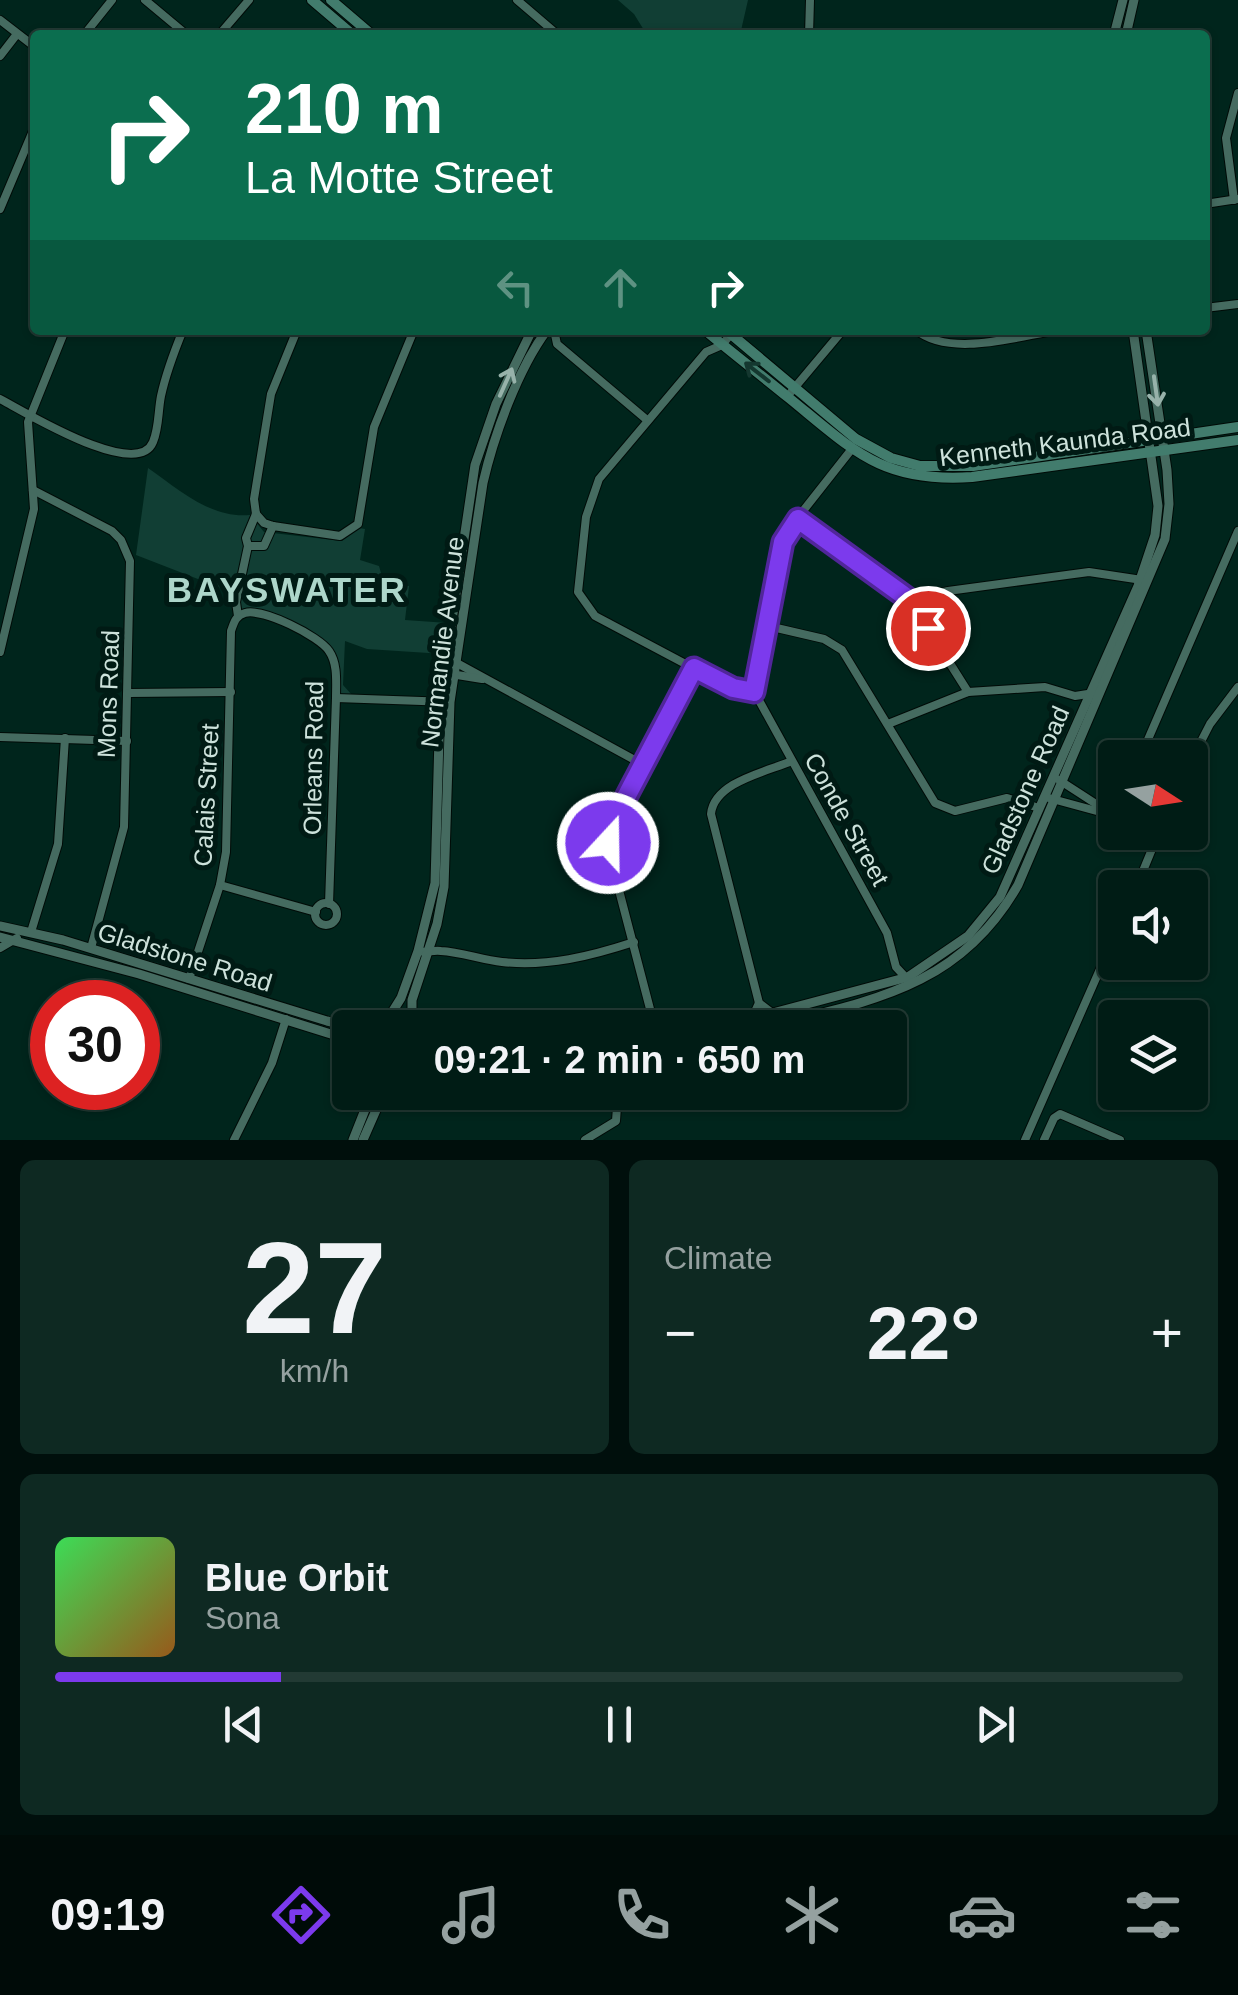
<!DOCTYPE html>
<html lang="en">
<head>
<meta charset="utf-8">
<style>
	:root { --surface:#001c15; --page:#0e2922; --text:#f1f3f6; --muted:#95a1a0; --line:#223a34; --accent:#7c3aed }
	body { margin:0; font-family:Arial,sans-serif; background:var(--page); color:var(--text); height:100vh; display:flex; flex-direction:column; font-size:38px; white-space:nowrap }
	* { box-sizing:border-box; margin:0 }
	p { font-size:32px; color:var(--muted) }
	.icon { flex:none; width:55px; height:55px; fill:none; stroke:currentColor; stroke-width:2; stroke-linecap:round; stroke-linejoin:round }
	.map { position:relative; height:1140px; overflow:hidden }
	.details { display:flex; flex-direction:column; gap:20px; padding:20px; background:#000f0c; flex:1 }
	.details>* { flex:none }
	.guide { position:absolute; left:30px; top:30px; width:1180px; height:305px; border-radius:10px; box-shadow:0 2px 8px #0004,0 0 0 2px var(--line); background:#0b6e4f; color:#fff; overflow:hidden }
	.needle { width:65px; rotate:102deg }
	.fabs { position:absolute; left:1098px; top:740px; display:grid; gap:20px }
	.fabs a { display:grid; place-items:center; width:110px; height:110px; border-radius:10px; background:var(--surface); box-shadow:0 2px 8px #0004,0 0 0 2px var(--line); font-size:50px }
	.speed { position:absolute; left:30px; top:980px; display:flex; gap:20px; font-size:50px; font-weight:700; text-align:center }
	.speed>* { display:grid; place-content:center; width:130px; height:130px; border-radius:50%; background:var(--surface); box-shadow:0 2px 8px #0004,0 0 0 2px var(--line); line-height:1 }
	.speed .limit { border:15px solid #d22; background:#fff; color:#111 }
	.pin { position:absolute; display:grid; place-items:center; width:85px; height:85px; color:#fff; margin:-42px; border:5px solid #fff; border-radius:50%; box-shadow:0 2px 10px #0007 }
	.me { position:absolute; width:110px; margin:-55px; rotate:21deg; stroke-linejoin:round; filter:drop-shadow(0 0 8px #0008) }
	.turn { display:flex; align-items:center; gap:35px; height:210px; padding:0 50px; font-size:45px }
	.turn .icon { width:130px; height:130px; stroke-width:2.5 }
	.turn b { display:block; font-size:70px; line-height:85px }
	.lanes { display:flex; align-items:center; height:95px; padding:0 50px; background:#0003; justify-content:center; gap:50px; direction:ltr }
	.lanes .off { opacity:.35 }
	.big { font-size:75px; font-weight:600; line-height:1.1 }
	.details .card { flex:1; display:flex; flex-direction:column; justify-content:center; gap:15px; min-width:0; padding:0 35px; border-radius:15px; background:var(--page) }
	.details .dial { align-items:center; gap:0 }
	.dial b { font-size:130px; line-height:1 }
	.song { display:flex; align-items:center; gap:30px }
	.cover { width:120px; height:120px; border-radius:15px; background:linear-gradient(135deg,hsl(130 70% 55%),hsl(30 70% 35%)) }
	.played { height:10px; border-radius:5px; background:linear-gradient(90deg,var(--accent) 20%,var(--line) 20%) }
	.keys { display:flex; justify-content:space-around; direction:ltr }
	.heat { display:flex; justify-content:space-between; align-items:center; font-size:55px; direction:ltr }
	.details .tiles { flex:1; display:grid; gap:20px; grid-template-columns:1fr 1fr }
	.card:last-child { grid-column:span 2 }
	.trip { position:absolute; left:332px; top:1010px; width:575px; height:100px; border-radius:10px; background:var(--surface); box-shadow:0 2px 8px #0004,0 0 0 2px var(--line); font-weight:600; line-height:100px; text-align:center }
	.menu { display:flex; height:160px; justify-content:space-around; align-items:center; background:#000b08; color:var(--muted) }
	.menu .icon { width:70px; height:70px }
	.menu .on { color:var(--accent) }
	.menu b { font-size:45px; color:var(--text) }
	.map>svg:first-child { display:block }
	.green { fill:#113e34 }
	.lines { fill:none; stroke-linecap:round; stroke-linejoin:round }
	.minor-casing { stroke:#000b07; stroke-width:10 }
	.tertiary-casing { stroke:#000b07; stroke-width:11 }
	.secondary-casing { stroke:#000b07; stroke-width:12 }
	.minor { stroke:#456b60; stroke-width:8 }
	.tertiary { stroke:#456b60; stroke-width:9 }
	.secondary { stroke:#427c6d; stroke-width:10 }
	.oneway { stroke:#14372f }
	.oneway2 { stroke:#97b2aa }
	.route-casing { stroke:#51269a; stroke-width:25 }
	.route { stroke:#7c3aed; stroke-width:18 }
	.labels { text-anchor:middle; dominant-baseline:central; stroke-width:10; stroke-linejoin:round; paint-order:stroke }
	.street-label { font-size:25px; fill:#cde2db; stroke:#001a14 }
	.district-label { font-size:35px; font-weight:bold; letter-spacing:2.5px; fill:#add6ca; stroke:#001a14 }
</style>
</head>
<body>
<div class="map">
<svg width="1238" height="1140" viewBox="0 0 1238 1140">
	<rect width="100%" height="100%" fill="#00251c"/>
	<!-- green -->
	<g class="green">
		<path d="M618,0H748L740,35H647L634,14Z"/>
		<path d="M148,468C178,489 211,519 250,515L264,532L342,541L359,528L365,529L360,560L379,566L381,573L393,576L394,584L409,586L405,620L448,623L444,654L367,649L345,641L343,685L352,695H338C339,635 305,634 259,613L233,620L234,593L136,555Z"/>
	</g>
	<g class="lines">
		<!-- minor casing -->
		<g class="minor-casing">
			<g id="minor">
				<path d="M145,0L187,35"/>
				<path d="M517,0L558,35"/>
				<path d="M0,20L35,47"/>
				<path d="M84,35L112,0"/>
				<path d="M219,35L249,0"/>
				<path d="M809,35L810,0"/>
				<path d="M0,56L17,34"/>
				<path d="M1234,200L1226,138L1238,93"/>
				<path d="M1205,204L1238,199"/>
				<path d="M0,209L35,126"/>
				<path d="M1205,308L1238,304"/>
				<path d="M554,330L557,344L647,420"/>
				<path d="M916,330C950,358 1018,336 1059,330"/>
				<path d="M731,334L722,345L706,352L599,479L586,517L578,592L595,616L727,686L755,693"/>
				<path d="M791,392L843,330"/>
				<path d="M0,399C25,412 137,481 153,442C159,428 158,411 161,396C166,373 174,352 183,330"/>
				<path d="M33,490L112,531L121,540L130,561L124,827L91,948"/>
				<path d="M256,514L264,523L273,526L340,536L358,524L374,427L414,330"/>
				<path d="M256,514L254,499L271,394L297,330"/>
				<path d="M798,519L910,600L968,692"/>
				<path d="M248,546H264L273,526"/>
				<path d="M910,600L948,591L1089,572L1142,580"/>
				<path d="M238,616L236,602L248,546L246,538L256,514"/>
				<path d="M768,626L824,639L842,650L935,803L955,811L1007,798L1039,808"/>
				<path d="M0,652L34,509L28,422L65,330"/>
				<path d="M455,662L642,764"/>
				<path d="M451,674L482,679"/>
				<path d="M129,693L231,692"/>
				<path d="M755,693L887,933L896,967L910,982"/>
				<path d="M755,693L783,542L788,530L851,450"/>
				<path d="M336,698L450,702"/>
				<path d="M888,724L968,692L1045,687L1075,696L1094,693"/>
				<path d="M0,737L127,741"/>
				<path d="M1140,758L1238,531"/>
				<path d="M1190,763L1210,724L1238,687"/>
				<path d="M1059,780L1110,813"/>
				<path d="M1045,797L1115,816"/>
				<path d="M220,885L316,912"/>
				<path d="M1136,888L1159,832"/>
				<circle cx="326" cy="914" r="11"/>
				<path d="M31,932L58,844L65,738"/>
				<path d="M0,948L17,938"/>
				<path d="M418,951C427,953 432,950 441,951C461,952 482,960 502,962C548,967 591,956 634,942"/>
				<path d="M189,979L220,885L226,852L231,631C234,623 235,616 245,613C263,608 319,636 329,651C338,664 336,682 336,698L329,904"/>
				<path d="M775,1024L772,1013L759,1003L711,814C714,782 766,772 792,761"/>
				<path d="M655,1028L609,852C604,814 674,706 694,669"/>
				<path d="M755,1028L752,1018L759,1003"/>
				<path d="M234,1140L272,1063L286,1019"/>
				<path d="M585,1140L616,1121L618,1092"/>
				<path d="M1025,1140L1115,935"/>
				<path d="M1044,1140L1054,1118L1060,1114L1120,1140"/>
			</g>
		</g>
		<!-- tertiary casing -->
		<g class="tertiary-casing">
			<g id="tertiary">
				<path d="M1114,35L1123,0"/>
				<path d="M1126,35L1134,0"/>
				<path d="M0,926L63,940L327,1021L357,1028"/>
				<path d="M0,937L139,974L350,1040"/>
				<path d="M386,1022L401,998L418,951L435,883L440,701L475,465L496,404L532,330"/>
				<path d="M375,1028L396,1022L409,1028"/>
				<path d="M412,1028V1000L437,924L444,887L450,702L483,483C494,435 518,369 547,330"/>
				<path d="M717,1028L908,977L968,936L1000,897L1138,586L1155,535L1158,506L1133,330"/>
				<path d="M762,1028C869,1001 959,989 1018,885L1165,539L1169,504L1167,470L1146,330"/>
				<path d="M353,1140L372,1092"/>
				<path d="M363,1140L384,1092"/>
			</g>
		</g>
		<!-- secondary casing -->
		<g class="secondary-casing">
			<g id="secondary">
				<path d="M312,0L353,35"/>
				<path d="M331,0L372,35"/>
				<path d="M705,330C732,353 761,375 789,398C854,451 882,483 972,477L1238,440"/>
				<path d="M726,330L856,439L891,458L920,466H973L1238,427"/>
			</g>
		</g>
		<!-- minor -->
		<use href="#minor" class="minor"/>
		<!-- tertiary -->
		<use href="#tertiary" class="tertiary"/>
		<!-- secondary -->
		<use href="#secondary" class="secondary"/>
	</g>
	<!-- one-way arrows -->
	<defs><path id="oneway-shaft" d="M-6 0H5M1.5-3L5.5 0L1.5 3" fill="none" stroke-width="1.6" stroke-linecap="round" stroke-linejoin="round" transform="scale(2.5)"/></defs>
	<use class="oneway" href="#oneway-shaft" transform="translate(757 372) rotate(-142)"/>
	<g class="oneway2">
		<use href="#oneway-shaft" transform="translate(506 382) rotate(-66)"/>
		<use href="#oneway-shaft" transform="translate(1156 391) rotate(82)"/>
	</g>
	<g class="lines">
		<!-- route casing -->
		<g class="route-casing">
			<path id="route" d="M608,843L615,818L694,668L733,688L754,692L783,542L798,519L910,600L928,628"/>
		</g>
		<!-- route -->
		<use href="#route" class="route"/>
	</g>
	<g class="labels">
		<!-- street labels -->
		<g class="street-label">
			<text transform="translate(1065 442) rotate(-7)">Kenneth Kaunda Road</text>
			<text transform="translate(442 642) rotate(-83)">Normandie Avenue</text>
			<text transform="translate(108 694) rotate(-88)">Mons Road</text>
			<text transform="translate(313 758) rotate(-89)">Orleans Road</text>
			<text transform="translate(1025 790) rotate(-66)">Gladstone Road</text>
			<text transform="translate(206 795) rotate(-87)">Calais Street</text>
			<text transform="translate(847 819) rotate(61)">Conde Street</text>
			<text transform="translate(185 957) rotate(17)">Gladstone Road</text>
		</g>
		<!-- district labels -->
		<g class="district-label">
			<text x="287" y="589">BAYSWATER</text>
		</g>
	</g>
</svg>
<div class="fabs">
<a><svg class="needle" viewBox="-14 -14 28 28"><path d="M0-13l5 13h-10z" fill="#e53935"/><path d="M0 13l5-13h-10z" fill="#95a1a0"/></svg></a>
<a><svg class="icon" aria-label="sound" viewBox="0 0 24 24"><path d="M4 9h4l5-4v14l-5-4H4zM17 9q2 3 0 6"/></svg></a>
<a><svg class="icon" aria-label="layers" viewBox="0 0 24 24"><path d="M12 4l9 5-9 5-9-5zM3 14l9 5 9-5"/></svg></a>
</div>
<div class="speed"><div class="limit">30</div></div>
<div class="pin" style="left:928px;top:628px;background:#d93025"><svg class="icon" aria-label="arrive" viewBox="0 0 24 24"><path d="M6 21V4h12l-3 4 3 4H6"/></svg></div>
<svg class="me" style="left:608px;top:843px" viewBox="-20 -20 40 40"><circle r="17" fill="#7c3aed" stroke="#fff" stroke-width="3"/><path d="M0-11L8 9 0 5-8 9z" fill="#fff"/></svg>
<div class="trip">09:21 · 2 min · 650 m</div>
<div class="guide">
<div class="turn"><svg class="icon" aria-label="right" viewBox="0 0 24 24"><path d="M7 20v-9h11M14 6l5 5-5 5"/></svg><div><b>210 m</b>La Motte Street</div></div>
<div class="lanes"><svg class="icon off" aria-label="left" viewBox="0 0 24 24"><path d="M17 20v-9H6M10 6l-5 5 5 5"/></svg><svg class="icon off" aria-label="ahead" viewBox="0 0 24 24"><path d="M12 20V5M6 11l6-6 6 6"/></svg><svg class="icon" aria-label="right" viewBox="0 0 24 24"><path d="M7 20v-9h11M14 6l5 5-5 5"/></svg></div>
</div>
</div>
<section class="details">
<div class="tiles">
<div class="card dial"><b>27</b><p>km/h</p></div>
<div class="card"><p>Climate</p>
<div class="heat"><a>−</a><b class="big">22°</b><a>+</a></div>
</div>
<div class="card">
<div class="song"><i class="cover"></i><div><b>Blue Orbit</b><p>Sona</p></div></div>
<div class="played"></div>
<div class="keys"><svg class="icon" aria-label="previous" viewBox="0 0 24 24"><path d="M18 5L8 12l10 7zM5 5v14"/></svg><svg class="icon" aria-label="pause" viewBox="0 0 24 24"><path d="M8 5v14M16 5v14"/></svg><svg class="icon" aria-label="next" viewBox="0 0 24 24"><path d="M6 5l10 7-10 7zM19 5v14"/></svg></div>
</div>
</div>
</section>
<nav class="menu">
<b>09:19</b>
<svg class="icon on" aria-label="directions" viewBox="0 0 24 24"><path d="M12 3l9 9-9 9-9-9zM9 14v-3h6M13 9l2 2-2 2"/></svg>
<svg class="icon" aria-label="music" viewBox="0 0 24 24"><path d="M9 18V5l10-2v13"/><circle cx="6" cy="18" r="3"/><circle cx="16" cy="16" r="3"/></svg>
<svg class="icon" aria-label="phone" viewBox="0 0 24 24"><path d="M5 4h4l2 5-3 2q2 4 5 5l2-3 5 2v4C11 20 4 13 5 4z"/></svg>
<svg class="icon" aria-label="climate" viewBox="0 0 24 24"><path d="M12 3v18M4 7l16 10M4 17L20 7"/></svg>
<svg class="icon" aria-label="car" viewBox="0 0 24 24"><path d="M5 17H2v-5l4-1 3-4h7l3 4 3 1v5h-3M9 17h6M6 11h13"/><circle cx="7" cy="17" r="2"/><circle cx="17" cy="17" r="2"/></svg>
<svg class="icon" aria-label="filters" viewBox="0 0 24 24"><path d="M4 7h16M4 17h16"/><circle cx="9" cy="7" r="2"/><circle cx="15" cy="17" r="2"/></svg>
</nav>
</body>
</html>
